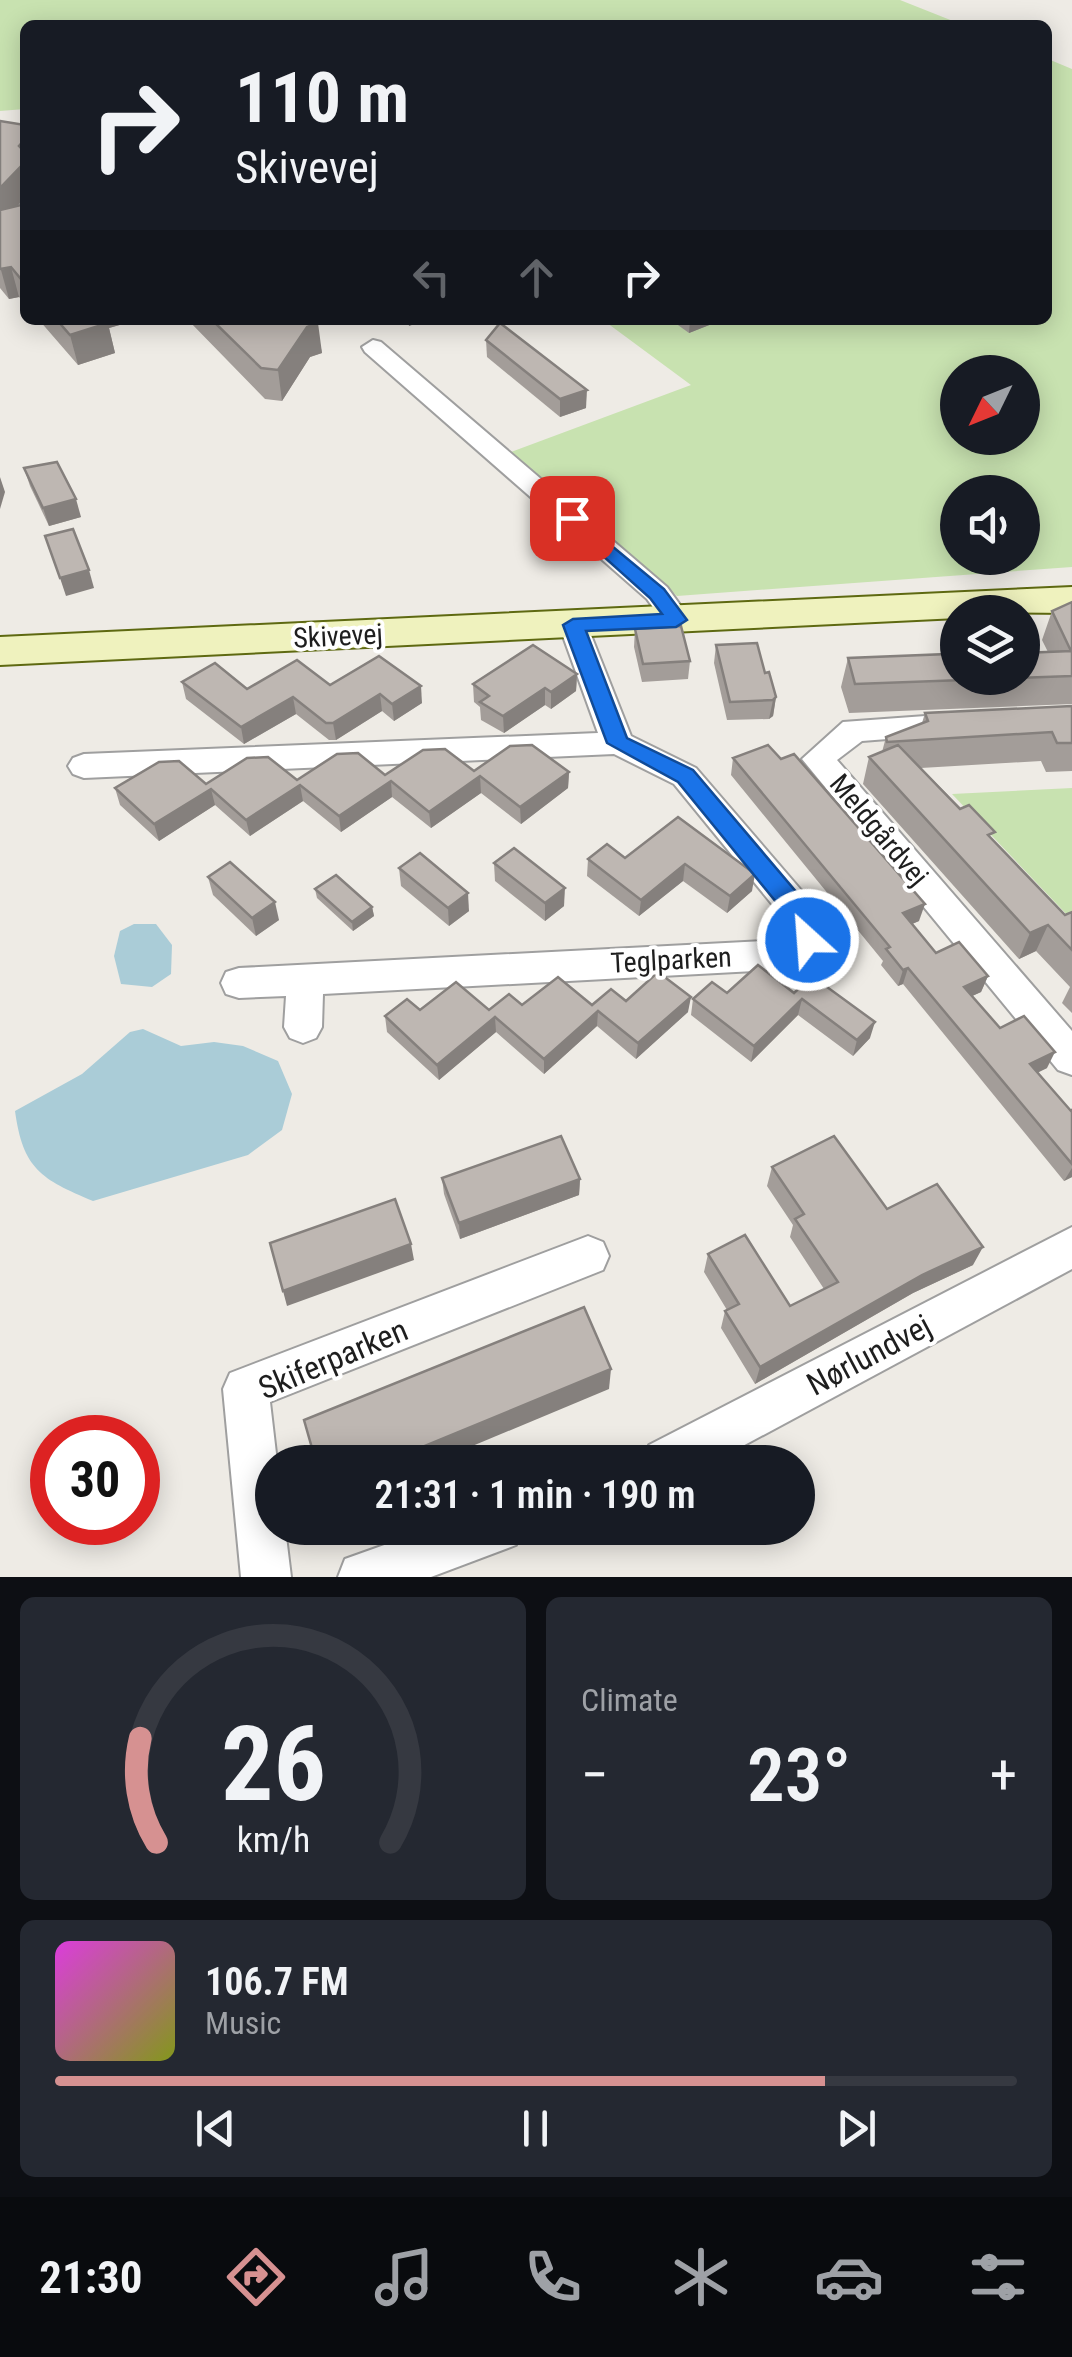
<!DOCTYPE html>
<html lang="en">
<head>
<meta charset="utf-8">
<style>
	:root { --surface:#171b24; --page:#242831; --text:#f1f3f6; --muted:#9ea1a6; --line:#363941; --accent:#d69191 }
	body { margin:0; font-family:"Roboto Condensed",sans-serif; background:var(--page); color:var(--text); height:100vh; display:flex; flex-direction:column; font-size:38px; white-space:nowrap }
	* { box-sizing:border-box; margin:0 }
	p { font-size:32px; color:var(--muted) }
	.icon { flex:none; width:55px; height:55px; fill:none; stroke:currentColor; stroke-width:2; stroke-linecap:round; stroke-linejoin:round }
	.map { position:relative; height:1577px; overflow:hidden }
	.drawer { display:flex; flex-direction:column; gap:20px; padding:20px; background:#0d0f14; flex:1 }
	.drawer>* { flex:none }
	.guide { position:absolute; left:20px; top:20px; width:1032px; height:305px; border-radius:15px; box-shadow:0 5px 25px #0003; background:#171b24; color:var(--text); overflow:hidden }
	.needle { width:65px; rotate:227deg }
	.tools { position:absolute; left:940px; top:355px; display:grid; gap:20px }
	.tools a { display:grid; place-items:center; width:100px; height:100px; border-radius:50%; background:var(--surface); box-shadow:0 5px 25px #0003; font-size:50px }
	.speed { position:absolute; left:30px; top:1415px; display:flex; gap:20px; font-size:50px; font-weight:700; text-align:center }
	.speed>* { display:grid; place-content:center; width:130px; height:130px; border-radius:50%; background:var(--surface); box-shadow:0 5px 25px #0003; line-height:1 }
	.speed .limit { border:15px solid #d22; background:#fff; color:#111 }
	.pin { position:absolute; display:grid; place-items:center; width:85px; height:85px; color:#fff; margin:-42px; border-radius:20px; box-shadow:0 5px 15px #0006 }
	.me { position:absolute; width:110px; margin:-55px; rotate:334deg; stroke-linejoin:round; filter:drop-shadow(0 0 8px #0008) }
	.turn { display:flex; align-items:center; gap:35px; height:210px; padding:0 50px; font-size:45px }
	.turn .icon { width:130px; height:130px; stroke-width:2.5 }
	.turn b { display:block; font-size:70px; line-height:85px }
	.lanes { display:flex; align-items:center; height:95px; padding:0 50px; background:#0003; justify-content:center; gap:50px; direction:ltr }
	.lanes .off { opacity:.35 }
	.big { font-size:75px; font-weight:600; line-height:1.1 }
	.drawer .card { flex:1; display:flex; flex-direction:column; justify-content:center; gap:15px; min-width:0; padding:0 35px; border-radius:15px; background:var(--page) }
	.drawer .dial { align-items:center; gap:0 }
	.dial svg { height:260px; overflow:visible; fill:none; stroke:var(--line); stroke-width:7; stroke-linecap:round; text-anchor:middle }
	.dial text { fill:var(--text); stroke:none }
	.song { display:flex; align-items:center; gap:30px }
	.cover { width:120px; height:120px; border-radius:15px; background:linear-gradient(135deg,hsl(300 70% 55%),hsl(70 70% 35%)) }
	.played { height:10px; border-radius:5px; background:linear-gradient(90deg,var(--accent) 80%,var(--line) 80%) }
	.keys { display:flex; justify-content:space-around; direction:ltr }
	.heat { display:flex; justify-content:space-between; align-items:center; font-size:55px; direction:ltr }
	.drawer .tiles { flex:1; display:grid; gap:20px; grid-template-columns:1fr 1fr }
	.card:last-child { grid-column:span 2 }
	.trip { position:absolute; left:255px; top:1445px; width:560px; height:100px; border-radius:50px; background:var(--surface); box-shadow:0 5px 25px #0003; font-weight:600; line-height:100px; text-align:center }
	.tab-bar { display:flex; height:160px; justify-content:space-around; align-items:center; background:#090b0e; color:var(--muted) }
	.tab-bar .icon { width:70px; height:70px }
	.tab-bar .on { color:var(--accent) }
	.tab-bar b { font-size:45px; color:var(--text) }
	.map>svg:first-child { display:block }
	.grass { fill:#c8e2b0; fill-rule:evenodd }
	.water { fill:#aaccd7 }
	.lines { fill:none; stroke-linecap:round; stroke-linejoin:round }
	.street-casing { stroke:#9f9f9f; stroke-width:4 }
	.secondary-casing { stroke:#5e6911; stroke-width:4 }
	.street { fill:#fff; fill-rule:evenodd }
	.secondary { fill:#eff2be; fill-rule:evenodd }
	.wall { fill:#a39d99 }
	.shaded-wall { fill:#85807d }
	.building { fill:#beb7b2; stroke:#85807d; stroke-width:2.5 }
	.route { fill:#1a73e8; stroke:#114b97; stroke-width:2.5 }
	.labels { text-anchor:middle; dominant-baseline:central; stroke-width:8; stroke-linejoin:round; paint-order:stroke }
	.street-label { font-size:28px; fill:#1e1e1e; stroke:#fff }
	.near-street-label { font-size:32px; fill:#1e1e1e; stroke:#fff }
</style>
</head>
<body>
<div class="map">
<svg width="1072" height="1577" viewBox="0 0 1072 1577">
	<rect width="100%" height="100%" fill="#eeebe5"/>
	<!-- grass -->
	<g class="grass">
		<path d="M0,0H900L963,25H25V109L0,111Z"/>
		<path d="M1048,59L1072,69V567L677,596L511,452L691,385L603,320H1048ZM958,372H1022V438H958ZM958,492H1022V558H958Z"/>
		<path d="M1072,788V920L952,794Z"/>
	</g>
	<!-- water -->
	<g class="water">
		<path d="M134,924H156L172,945L171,974L152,987L121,984L114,956L120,931Z"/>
		<path d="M143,1029L181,1046L214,1042L243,1046L278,1061L292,1094L282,1130L248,1155L93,1201C41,1179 23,1169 15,1111L82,1074L130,1032Z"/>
	</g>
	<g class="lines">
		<!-- street casing -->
		<g class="street-casing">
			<g id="street">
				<path d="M373,340L381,342L667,587L691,620L687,627H667L647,599L365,352L362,347Z"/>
				<path d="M573,616L587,625L631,736L696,768L819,911L826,940L806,964L793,969L323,994L322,1027L316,1038L303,1043L290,1038L284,1027L286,996L239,998L226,994L221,983L226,972L239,968L784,940L790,935L789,925L674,784L614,754L84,778L73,774L68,766L73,758L84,754L598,733L559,625Z"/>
				<path d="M953,714L964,717L969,725L964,733L862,741L837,760L1072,1031V1075L1058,1070L802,759L843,722Z"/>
				<path d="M1072,1227V1269L713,1462H643L649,1445Z"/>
				<path d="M588,1236L603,1242L609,1256L603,1270L270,1402L277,1462H272V1528H285L291,1577H241L223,1389L230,1373Z"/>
				<path d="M432,1528H523L516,1545L431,1577H338L345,1559Z"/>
			</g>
		</g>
		<!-- secondary casing -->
		<g class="secondary-casing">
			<path id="secondary" d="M1072,587V613L958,612V618L0,665V637Z"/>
		</g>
		<!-- street -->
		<use href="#street" class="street"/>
		<!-- secondary -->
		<use href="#secondary" class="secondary"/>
	</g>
	<!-- wall -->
	<g class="wall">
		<path d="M0,121L25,125V198L17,206L25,204V303L19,297L9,299L0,288Z"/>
		<path d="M39,320H137L109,328L115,353L78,365Z"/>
		<path d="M188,320H315L322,353L310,357L282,401L265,399Z"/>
		<path d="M671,320H722L689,333Z"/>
		<path d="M486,340L586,408L560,417L487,357Z"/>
		<path d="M24,468L81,517L49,526L30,486Z"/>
		<path d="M1072,602V704L849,713L841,687L848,658L942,654L944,647L958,678L1048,652L1042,640L1052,611Z"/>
		<path d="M635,629L690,661L688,679L642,682L634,647Z"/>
		<path d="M716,645L765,673L776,697L773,716L769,719L727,720L714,663Z"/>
		<path d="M577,674L576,691L551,709L545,705L504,733L481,720L480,707L474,702L473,684Z"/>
		<path d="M182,682L247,689L330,685L422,703L394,721L382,711L336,740H329L296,714L244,744L186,699Z"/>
		<path d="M1072,706V771L1046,772L1041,761L921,768L993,840L1065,915L1072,912V1013L1062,1003L1070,987L1036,951L1019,959L863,784L869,757L882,752L886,737L922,723L925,713Z"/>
		<path d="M733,758L919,921L912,924L936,953L988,976L981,992L972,996L1000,1028L1047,1068L1037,1073L1071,1111L1072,1110V1177L1064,1181L903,984L898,986L881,965L883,961L731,775Z"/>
		<path d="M474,771L569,772L568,788L521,824L481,793L431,828L392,797L341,832L303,801L250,836L215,805L159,841L120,805L115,788Z"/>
		<path d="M678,817L752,891L727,913L683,881L639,916L587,876L588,859L625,858Z"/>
		<path d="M494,863L564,906L545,921L495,881Z"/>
		<path d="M399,868L469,911L449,926L401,886Z"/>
		<path d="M208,877L279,920L256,936L213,895Z"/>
		<path d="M315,889L372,907L374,916L353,931L317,898Z"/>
		<path d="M727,993H794L870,1038L853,1056L798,1015L751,1062L691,1015L693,999Z"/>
		<path d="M626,1001L688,1012L636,1059L597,1026L544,1074L496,1032L439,1080L387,1032L385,1016L420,1010H489L522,1005H592Z"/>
		<path d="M772,1167L887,1209L973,1265L913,1293L755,1384L721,1328L725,1311L727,1310L704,1272L708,1254L790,1306L824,1289L790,1237L793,1225L767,1186Z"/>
		<path d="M442,1178L580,1179L579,1195L460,1239L444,1194Z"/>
	</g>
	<!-- shaded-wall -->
	<g class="shaded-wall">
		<path d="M25,139V198L0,224V188L19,146Z"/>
		<path d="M11,267L19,297L9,299L1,270Z"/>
		<path d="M94,320H137L109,328L115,353L78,365L70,335Z"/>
		<path d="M408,320H426L409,326Z"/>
		<path d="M690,320H722L689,333Z"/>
		<path d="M318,323L322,353L310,357L282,401L278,370L307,327Z"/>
		<path d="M587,390L586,408L560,417V399Z"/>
		<path d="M0,477L5,492L0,509Z"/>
		<path d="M76,499L81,517L49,526L43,508Z"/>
		<path d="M89,570L94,588L66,596L60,578Z"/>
		<path d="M577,674L576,691L551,709V692Z"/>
		<path d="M421,686L422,703L394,721L392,704Z"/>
		<path d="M545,688V705L504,733L503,716Z"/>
		<path d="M380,694L382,711L336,740L333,723Z"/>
		<path d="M293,697L296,714L244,744L241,727Z"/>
		<path d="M776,697L773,716L769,719L773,700Z"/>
		<path d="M569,772L568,788L521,824L520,807Z"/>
		<path d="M480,776L481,793L431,828L429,812Z"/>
		<path d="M391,781L392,797L341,832L339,816Z"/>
		<path d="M300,785L303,801L250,836L246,820Z"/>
		<path d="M211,789L215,805L159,841L154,824Z"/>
		<path d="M685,864L683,881L639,916L641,900Z"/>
		<path d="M755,874L752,891L727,913L730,896Z"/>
		<path d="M565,888L564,906L545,921V903Z"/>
		<path d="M468,893L469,911L449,926L448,908Z"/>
		<path d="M275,902L279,920L256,936L252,918Z"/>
		<path d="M925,904L919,921L898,930L903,913Z"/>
		<path d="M372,907L374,916L353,931L352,922Z"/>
		<path d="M1048,925L1036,951L1019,959L1030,933Z"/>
		<path d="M908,968L903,984L898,986L903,970Z"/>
		<path d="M988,976L981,992L957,1003L964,987Z"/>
		<path d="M691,997L688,1012L636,1059L638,1043Z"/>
		<path d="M802,999L798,1015L751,1062L754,1046Z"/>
		<path d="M598,1011L597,1026L544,1074V1059Z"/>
		<path d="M495,1017L496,1032L439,1080L437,1065Z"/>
		<path d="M875,1022L870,1038L853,1056L857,1040Z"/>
		<path d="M1055,1052L1047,1068L1022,1080L1030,1064Z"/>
		<path d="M1072,1168V1177L1064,1181Z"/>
		<path d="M580,1179L579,1195L460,1239L459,1223Z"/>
		<path d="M411,1244L414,1260L287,1306L283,1291Z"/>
		<path d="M983,1247L973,1265L913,1293L755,1384L760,1367L922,1275Z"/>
		<path d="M611,1369L609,1389L434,1462H386Z"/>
	</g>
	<!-- building -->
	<g class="building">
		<path d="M0,121L25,125V139L19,146L25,152V162L0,188Z"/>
		<path d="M25,204V284L11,267L0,269V210Z"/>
		<path d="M57,320H105L108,323L70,335Z"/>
		<path d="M212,320H315L318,323L307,327L278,370L261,368Z"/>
		<path d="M500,323L587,390L560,399L486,340Z"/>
		<path d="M57,462L76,499L43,508L24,468Z"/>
		<path d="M73,529L89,570L60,578L45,536Z"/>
		<path d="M1072,602V676L855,684L848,658L947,654L944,647H958V678H1022V653L1071,651L1052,611Z"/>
		<path d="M681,626L690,661L643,664L635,629Z"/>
		<path d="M757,643L765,673L769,672L776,697L773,700L730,702L716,645Z"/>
		<path d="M533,645L577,674L551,692L545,688L503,716L480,702L489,696L473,684Z"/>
		<path d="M379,656L421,686L392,704L380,694L333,723H326L293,697L241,727L182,682L215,663L247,689L297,660L330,685Z"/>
		<path d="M1072,706V743H1057L1052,732L887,742L886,737L928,721L925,713Z"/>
		<path d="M532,745L569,772L520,807L480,776L429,812L391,781L339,816L300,785L246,820L211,789L154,824L115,788L159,762L179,761L206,784L247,758L268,757L297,780L337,754L358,753L385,775L423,750L445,749L474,771L510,746Z"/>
		<path d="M768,745L781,759L794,754L925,904L903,913L936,953L959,942L988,976L964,987L1000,1028L1024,1016L1055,1052L1030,1064L1071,1111L1072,1110V1164L908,968L903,970L886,949L890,947L733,758Z"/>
		<path d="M898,745L960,809L969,805L995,832L988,835L1065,915L1072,912V950L1048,925L1030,933L869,757Z"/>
		<path d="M678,817L755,874L730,896L685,864L641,900L588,859L607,844L625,858Z"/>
		<path d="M514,848L565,888L545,903L494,863Z"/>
		<path d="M420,853L468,893L448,908L399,868Z"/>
		<path d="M230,862L275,902L252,918L208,877Z"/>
		<path d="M336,875L372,907L352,922L315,889Z"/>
		<path d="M758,965L794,993L812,976L875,1022L857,1040L802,999L754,1046L693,999L712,982L727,993Z"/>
		<path d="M658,972L691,997L638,1043L598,1011L544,1059L495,1017L437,1065L385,1016L407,999L420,1010L456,982L489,1010L509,994L522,1005L558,977L592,1005L611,989L626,1001Z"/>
		<path d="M561,1136L580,1179L459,1223L442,1178Z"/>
		<path d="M834,1136L887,1209L937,1184L983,1247L922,1275L760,1367L725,1311L739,1304L708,1254L745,1235L790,1306L838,1282L795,1219L804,1214L772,1167Z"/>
		<path d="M395,1199L411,1244L283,1291L270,1243Z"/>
		<path d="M584,1307L611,1369L386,1462H316L304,1420Z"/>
	</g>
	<!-- route -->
	<path class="route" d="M572,513L664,589L687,620L676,627L586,631L627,738L693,770L815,914L820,940L817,947H799L794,924L678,782L607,743L563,625L573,619L662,614L650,598L565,522L562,518Z"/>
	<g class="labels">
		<!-- street labels -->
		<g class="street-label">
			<text transform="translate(338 636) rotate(-3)">Skivevej</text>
			<text transform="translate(879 830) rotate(50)">Meldgårdvej</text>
			<text transform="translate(671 960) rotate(-3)">Teglparken</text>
		</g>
		<!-- near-street labels -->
		<g class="near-street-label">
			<text transform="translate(869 1355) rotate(-28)">Nørlundvej</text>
			<text transform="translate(333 1359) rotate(-23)">Skiferparken</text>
		</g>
	</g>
</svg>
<div class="tools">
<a><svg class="needle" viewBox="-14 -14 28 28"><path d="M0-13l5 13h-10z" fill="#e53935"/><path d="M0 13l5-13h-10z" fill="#9ea1a6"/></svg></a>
<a><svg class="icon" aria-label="sound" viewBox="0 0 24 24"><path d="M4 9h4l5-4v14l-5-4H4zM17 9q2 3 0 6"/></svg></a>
<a><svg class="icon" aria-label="layers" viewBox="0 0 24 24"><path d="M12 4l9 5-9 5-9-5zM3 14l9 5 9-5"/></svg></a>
</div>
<div class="speed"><div class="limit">30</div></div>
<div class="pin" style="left:572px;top:518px;background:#d93025"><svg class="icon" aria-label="arrive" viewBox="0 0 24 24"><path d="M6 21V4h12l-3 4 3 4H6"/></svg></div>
<svg class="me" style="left:808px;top:940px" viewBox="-20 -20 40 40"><circle r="17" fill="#1a73e8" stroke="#fff" stroke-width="3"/><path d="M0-11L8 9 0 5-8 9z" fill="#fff"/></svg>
<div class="trip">21:31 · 1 min · 190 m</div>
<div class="guide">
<div class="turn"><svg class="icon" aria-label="right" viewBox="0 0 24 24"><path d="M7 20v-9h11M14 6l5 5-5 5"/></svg><div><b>110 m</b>Skivevej</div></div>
<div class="lanes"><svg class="icon off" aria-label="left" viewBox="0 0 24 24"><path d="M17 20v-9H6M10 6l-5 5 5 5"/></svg><svg class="icon off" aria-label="ahead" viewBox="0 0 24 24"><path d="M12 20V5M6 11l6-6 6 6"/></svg><svg class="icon" aria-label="right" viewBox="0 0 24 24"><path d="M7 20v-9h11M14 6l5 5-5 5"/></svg></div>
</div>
</div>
<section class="drawer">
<div class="tiles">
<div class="card dial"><svg viewBox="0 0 100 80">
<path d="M14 69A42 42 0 1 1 86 69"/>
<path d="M14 69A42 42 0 0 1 9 37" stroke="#d69191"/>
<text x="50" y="56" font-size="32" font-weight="700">26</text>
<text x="50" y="72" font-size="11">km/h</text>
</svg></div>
<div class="card"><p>Climate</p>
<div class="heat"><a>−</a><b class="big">23°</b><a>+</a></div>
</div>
<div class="card">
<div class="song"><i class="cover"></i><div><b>106.7 FM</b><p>Music</p></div></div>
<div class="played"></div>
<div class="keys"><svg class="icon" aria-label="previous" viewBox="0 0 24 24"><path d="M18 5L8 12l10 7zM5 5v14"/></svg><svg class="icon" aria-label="pause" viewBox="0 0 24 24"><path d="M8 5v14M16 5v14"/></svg><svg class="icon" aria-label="next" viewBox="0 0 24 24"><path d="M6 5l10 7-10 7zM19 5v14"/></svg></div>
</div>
</div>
</section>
<nav class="tab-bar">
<b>21:30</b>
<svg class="icon on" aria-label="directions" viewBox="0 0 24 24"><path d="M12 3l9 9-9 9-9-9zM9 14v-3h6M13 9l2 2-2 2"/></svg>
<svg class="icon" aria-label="music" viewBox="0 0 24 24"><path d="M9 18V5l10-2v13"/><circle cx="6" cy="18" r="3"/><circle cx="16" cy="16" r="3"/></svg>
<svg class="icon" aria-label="phone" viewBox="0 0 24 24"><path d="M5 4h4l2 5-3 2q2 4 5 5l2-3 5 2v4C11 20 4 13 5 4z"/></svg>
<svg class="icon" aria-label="climate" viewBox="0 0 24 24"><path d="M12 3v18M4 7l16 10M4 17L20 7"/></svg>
<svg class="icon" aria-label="car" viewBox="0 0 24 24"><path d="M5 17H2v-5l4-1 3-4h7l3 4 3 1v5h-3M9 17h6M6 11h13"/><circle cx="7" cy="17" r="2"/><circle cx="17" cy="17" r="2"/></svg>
<svg class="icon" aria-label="filters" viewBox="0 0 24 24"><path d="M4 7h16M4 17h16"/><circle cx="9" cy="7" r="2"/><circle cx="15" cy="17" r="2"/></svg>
</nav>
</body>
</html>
